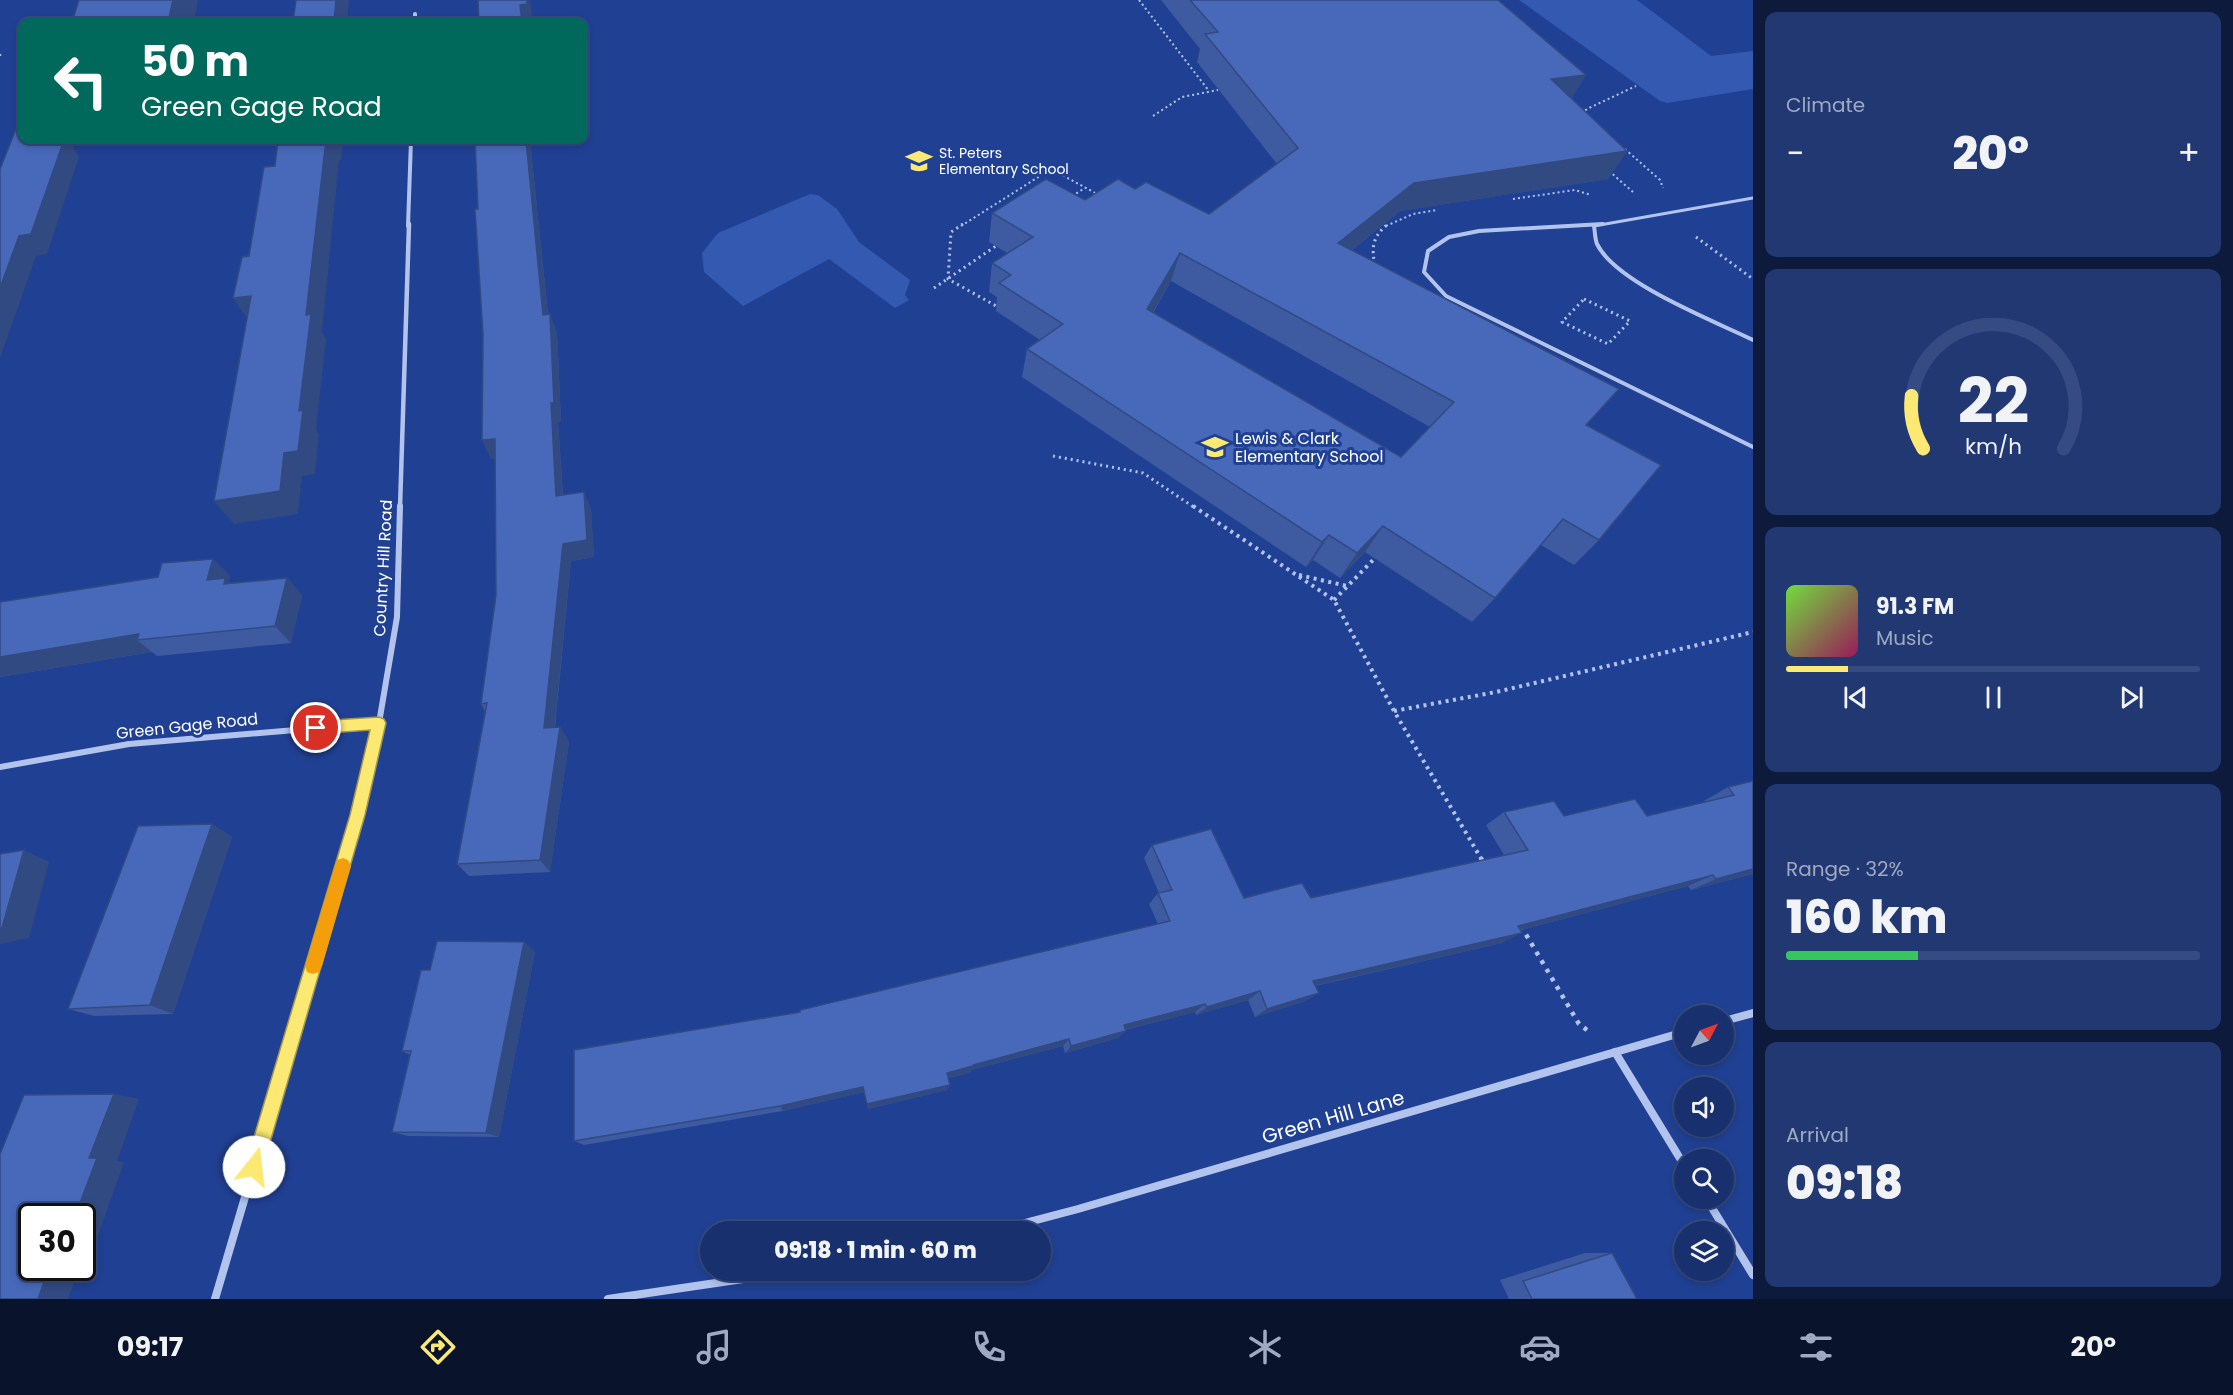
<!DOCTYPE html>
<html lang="en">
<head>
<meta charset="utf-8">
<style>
	:root { --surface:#18306e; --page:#213873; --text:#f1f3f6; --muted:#9fa9c2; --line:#364b81; --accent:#fbe973 }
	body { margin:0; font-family:Poppins,sans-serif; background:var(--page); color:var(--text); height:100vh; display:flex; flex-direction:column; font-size:22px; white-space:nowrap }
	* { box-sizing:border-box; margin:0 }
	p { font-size:20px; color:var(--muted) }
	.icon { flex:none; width:33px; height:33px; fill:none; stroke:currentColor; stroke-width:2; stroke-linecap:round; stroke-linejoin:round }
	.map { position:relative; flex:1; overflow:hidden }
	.side { display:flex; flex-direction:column; gap:12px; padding:12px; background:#0d1a3c; width:480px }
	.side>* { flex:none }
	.banner { position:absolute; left:18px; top:18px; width:570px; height:126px; border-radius:12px; box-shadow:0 3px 9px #0003,0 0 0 2px var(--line); background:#00695c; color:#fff; overflow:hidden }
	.needle { width:39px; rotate:49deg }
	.tools { position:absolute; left:1674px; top:1005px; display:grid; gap:12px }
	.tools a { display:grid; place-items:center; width:60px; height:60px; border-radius:50%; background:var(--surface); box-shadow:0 3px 9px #0003,0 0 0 2px var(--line); font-size:30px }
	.speed { position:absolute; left:18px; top:1203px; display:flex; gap:12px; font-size:30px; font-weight:700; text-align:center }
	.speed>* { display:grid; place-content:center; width:78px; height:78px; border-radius:50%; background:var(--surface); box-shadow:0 3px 9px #0003,0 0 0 2px var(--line); line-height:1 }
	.speed .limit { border:3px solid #111; border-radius:9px; background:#fff; color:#111 }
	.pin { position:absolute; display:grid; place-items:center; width:51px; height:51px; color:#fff; margin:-26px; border:3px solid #fff; border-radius:50%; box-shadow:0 2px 6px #0007 }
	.me { position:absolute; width:66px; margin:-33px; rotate:16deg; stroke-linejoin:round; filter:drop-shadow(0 0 4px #0008) }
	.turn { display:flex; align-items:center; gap:21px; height:126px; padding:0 24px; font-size:27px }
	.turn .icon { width:78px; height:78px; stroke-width:2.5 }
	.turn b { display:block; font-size:42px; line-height:51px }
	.big { font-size:45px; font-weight:800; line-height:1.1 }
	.side .tile { flex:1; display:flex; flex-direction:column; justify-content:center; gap:9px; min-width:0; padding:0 21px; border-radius:12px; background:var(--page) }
	.side .dial { align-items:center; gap:0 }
	.dial svg { height:156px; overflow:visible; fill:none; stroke:var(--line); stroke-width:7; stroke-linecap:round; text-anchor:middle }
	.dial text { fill:var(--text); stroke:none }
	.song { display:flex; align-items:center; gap:18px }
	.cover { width:72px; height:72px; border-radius:9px; background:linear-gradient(135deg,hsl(100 70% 55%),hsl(330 70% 35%)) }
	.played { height:6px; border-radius:3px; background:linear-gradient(90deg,var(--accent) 15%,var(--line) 15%) }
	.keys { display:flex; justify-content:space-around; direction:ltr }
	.heat { display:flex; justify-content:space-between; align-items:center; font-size:33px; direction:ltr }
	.charge { height:9px; border-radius:4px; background:linear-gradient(90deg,#34c759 32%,var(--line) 0) }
	.trip { position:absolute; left:700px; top:1221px; width:351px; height:60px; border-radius:30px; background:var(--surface); box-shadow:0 3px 9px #0003,0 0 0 2px var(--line); font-weight:800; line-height:60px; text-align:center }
	.tab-bar { display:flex; height:96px; justify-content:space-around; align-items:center; background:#0a132c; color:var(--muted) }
	.tab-bar .icon { width:42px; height:42px }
	.tab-bar .selected { color:var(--accent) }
	.tab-bar b { font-size:27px; color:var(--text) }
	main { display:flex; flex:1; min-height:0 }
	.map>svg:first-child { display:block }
	.green { fill:#3459b1 }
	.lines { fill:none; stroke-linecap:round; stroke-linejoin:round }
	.path-far3 { stroke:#b2c4ee; stroke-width:2; stroke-dasharray:2 3; stroke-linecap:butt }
	.path-far2 { stroke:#b2c4ee; stroke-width:3; stroke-dasharray:2 4; stroke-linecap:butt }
	.path-far1 { stroke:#b2c4ee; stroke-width:4; stroke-dasharray:3 4.5; stroke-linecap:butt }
	.path { stroke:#b2c4ee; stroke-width:4.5; stroke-dasharray:4 6; stroke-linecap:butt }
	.service-far1 { stroke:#b2c4ee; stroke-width:3 }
	.service { stroke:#b2c4ee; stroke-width:4 }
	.minor-far3 { stroke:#b2c4ee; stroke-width:4 }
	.minor-far2 { stroke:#b2c4ee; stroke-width:4.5 }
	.minor-far1 { stroke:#b2c4ee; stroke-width:6 }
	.minor { stroke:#b2c4ee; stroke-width:8 }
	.wall { fill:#3e5aa0; fill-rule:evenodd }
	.shaded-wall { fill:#324a82 }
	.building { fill:#4869ba; stroke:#324a82; stroke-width:1.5; fill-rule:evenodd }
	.route { fill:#fbe973; stroke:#a3974b; stroke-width:1.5 }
	.slow { fill:#f59e0b }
	.labels { text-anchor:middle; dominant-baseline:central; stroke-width:6; stroke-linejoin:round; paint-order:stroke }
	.far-poi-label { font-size:14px; fill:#fff; stroke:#204093; text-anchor:start }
	.poi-label { font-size:16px; fill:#fff; stroke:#204093; text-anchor:start }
	.street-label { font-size:16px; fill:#fff; stroke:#204093 }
	.near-street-label { font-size:20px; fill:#fff; stroke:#204093 }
</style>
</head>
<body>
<main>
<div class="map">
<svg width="1753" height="1299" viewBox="0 0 1753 1299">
	<rect width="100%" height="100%" fill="#204093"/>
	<!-- green -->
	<g class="green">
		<path d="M1519,0H1637L1711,56L1753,51V89L1667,103L1660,101Z"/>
		<path d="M810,194L818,195L837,209L859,242L910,280L905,295L909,300L895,308L829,259L743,306L704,272L702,253L718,233Z"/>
	</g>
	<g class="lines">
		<!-- path-far3 -->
		<g class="path-far3">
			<path d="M1139,0L1209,91"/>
			<path d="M0,54L1,58"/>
			<path d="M1586,114L1584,111L1589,108L1636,86"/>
			<path d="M1153,116L1182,97L1218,90"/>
			<path d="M1625,149L1660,180L1663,188"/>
			<path d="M1609,171L1633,192"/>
			<path d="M1072,196L1085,188"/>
			<path d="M1513,199L1575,190L1591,195"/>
			<path d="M961,226L1051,169L1099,195"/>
			<path d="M1386,226L1413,214L1437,210"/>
		</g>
		<!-- path-far2 -->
		<g class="path-far2">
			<path d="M963,224L951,232L948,279L998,307"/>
			<path d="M1696,237L1753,279"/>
			<path d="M1375,265C1371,247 1373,236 1388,224"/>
			<path d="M934,288L996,246"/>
			<path d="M1584,299L1630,321L1608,344L1562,322Z"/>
			<path d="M1053,456L1143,473L1195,508"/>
		</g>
		<!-- path-far1 -->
		<g class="path-far1">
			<path d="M1193,506L1334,600L1394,711L1482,860"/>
			<path d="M1299,575L1347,586"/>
			<path d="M1334,600L1375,558"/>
			<path d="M1394,711L1496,692L1753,632"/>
		</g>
		<!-- path -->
		<g class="path">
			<path d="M1481,858L1483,862"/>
			<path d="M1521,926L1579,1024L1587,1030"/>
		</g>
		<!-- service-far1 -->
		<path class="service-far1" d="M1594,226L1753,198"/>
		<!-- service -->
		<g class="service">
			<path d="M1603,224L1479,231L1449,237L1428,251L1424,272L1446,296L1753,447"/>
			<path d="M1594,226C1595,232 1595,239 1597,244C1616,283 1714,321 1753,340"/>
		</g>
		<!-- minor-far3 -->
		<g class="minor-far3">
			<path d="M415,14V22"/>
			<path d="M408,226L411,140"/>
		</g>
		<!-- minor-far2 -->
		<path class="minor-far2" d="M400,508L409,224"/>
		<!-- minor-far1 -->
		<g class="minor-far1">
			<path d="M0,767L129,744L379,723"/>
			<path d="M345,860L358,815L379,723L397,617L400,506"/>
		</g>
		<!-- minor -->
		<g class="minor">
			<path d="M1724,1021L1753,1013"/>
			<path d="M1615,1052L1684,1165"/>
			<path d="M1706,1198L1753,1275"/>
			<path d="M991,1232L1078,1209L1684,1032"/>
			<path d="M215,1299L345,858"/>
			<path d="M608,1299L804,1270"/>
		</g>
	</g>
	<!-- wall -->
	<g class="wall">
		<path d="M1161,0H1498L1571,99L1627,151L1608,179L1400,211L1352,250L1587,425L1599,540L1574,565L1541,545L1495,598L1472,622L1365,552L1340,578L1313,560L1306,567L1022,377L1027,349L1040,340L996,311L997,297L989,292L992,263L1007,253L989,242L992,213L1085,200L1135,189L1209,214L1277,164L1197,62L1200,49ZM1171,281L1430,427L1401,457L1153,313Z"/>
		<path d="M530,140L548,314L557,333L561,421L558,422L563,495L584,492L591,510L594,557L571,561L555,727H560L569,742L550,872L469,876L457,864L485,711L481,704L496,595L495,458L491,459L483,335L478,209Z"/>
		<path d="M213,559L230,576L228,581L231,583L287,578L302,595L291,643L157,656L152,652L0,677V602L158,577Z"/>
		<path d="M1753,781V874L1691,890L1688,886L1521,930L1502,943L1315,986L1319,993L1305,1001L1255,1017L1248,1000L1196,1015L1195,1012L1125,1030L1118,1038L1065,1053L1063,1046L971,1070L970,1073L948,1078L950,1085L947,1090L868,1109L864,1092L783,1111L584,1145L574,1141L800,1012L1158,924L1149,904L1158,893H1159L1144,858L1152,845L1244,898H1311L1504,855L1486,825L1504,812L1564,816H1647L1705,802L1704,801L1728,787Z"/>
		<path d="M212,824L232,837L173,1014L94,1016L68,1009Z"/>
		<path d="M524,942L535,952L499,1137L408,1136L392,1132L410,1055L402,1051L430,970Z"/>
		<path d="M1585,1253H1612L1637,1299H1509L1500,1280Z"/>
	</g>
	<!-- shaded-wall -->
	<g class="shaded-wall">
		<path d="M173,0H198L194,22H168Z"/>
		<path d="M336,0H349L347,22H334Z"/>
		<path d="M527,0H530L533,22H522L520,5Z"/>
		<path d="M1586,75L1569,103L1551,79Z"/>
		<path d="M56,140H76L73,148L79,157L47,254L36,256L0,358V288Z"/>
		<path d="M326,140H343L341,160H339L322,332L326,339L316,430L319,434L315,474L302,476L298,514L234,524L214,501L284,453L299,411L306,315Z"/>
		<path d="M526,140H530L550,334L543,315Z"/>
		<path d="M1627,151L1608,179L1400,211L1325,271L1338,243L1414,183Z"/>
		<path d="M1180,253L1171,281L1138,337L1147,309Z"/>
		<path d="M251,296L250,323L233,298Z"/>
		<path d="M550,314L557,333L561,421L558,422L564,514L556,496L551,403Z"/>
		<path d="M1619,389L1563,452L1586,425Z"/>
		<path d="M495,439L503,457L491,459L482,440Z"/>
		<path d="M584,492L591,510L594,557L571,561L553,742L544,728L563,544Z"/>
		<path d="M1383,526L1365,552L1340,578L1357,553Z"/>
		<path d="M1329,535L1313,560L1306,567L1322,542Z"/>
		<path d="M213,559L230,576L228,581L242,595L207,580Z"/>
		<path d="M287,578L302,595L291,643L275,626Z"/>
		<path d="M139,634L137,640L152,652L0,677V657Z"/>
		<path d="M560,727L569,742L550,872L540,860Z"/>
		<path d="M212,824L232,837L173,1014L150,1005Z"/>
		<path d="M24,850L49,862L29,938L0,944V928Z"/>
		<path d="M1753,869V874L1691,890L1716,879Z"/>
		<path d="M1713,875L1688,886L1498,936L1518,926Z"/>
		<path d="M1522,933L1502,943L1299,989L1313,981Z"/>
		<path d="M524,942L535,952L499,1137L486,1133Z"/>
		<path d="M1260,991L1248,1000L1196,1015L1207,1007Z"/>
		<path d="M1319,993L1305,1001L1255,1017L1267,1009Z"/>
		<path d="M1205,1004L1195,1012L1116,1032L1124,1025Z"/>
		<path d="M1126,1031L1118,1038L1065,1053L1071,1046Z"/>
		<path d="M1069,1039L1063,1046L971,1070L970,1073L945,1079L947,1073L973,1065Z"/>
		<path d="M950,1085L947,1090L868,1109L867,1104Z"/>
		<path d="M863,1087L864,1092L783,1111L780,1106Z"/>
		<path d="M114,1094L139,1099L117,1161L124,1162L95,1244H82V1216H75L89,1158Z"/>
		<path d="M82,1245H88L82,1259Z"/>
		<path d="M49,1268H79L68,1299H38Z"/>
	</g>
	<!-- building -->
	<g class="building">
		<path d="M79,0H173L168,22H72Z"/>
		<path d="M296,0H336L334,22H293Z"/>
		<path d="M478,0H527V4L520,5L522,22H479Z"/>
		<path d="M1190,0H1498L1586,75L1551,79L1627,151L1414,183L1338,243L1619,389L1586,425L1661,465L1599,540L1563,519L1495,598L1383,526L1357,553L1329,535L1322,542L1027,349L1063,324L999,283L1011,275L992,263L1033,237L992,213L1046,179L1085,200L1118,179L1135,189L1146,182L1209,214L1298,148L1205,34L1218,32ZM1180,253L1454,402L1401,457L1147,309Z"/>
		<path d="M22,114V140H64L31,234L19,236L0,288V169Z"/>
		<path d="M278,140H326L306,315L311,314L299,411L303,410L298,451L284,453L280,491L214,501L251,296L233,298L242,257L249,256L264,167L275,166Z"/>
		<path d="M475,140H526L543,315L550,314L554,403H551L556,496L584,492L587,540L563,544L544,728L560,727L540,860L457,864L487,703L481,704L496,595L495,439L482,440L483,335L475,209H478Z"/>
		<path d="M213,559L207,580L225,578L224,584L287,578L275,626L137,640L139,634L0,657V602L158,577L162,563Z"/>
		<path d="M1753,781V869L1716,879L1713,875L1518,926L1522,933L1313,981L1319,993L1267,1009L1260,991L1207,1007L1205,1004L1124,1025L1126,1031L1071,1046L1069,1039L973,1065V1066L947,1073L950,1085L867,1104L863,1087L780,1106L574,1141V1050L800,1012V1010L1170,921L1158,893L1172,890L1152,845L1211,829L1244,898L1302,883L1311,898L1528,850L1504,812L1554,801L1564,816L1635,799L1647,816L1734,795L1728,787Z"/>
		<path d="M212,824L150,1005L68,1009L138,826Z"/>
		<path d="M24,850L2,928H0V854Z"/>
		<path d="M437,941L524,942L486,1133L392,1132L411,1051H402L421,970H430Z"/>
		<path d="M114,1094L89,1158H97L75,1216H32V1268H49L38,1299H0V1154L24,1095Z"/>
		<path d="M1612,1253L1637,1299H1532L1523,1281Z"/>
	</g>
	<!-- route -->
	<path class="route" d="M379,717L384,719L386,723L365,815L263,1167L261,1173L254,1176L248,1173L245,1167L350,815L370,730L316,734L311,732L309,728L311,723L316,721Z"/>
	<!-- slow -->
	<path class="slow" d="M343,858L348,860L351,866L322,966L319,972L313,974L307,972L305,966L335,866L337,860Z"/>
	<!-- icons -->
	<defs>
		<g id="school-bare" transform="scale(2.07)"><path d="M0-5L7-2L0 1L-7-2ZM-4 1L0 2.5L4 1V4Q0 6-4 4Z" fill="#fbe973" stroke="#204093" stroke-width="2.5" paint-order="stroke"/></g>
	</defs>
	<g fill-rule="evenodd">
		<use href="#school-bare" x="919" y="161"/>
		<use href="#school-bare" x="1215" y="447"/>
	</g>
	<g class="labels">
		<!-- far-poi labels -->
		<g class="far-poi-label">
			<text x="939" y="153">St. Peters<tspan x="939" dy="16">Elementary School</tspan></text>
		</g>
		<!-- poi labels -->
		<g class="poi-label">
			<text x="1235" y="438">Lewis &amp; Clark<tspan x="1235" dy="18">Elementary School</tspan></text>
		</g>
		<!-- street labels -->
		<g class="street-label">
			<text transform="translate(383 568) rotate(-87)">Country Hill Road</text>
			<text transform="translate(187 726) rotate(-6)">Green Gage Road</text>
		</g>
		<!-- near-street labels -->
		<g class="near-street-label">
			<text transform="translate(1333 1117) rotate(-16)">Green Hill Lane</text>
		</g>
	</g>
</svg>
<div class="tools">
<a><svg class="needle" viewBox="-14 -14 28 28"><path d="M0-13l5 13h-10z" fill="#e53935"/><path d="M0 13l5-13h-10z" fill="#9fa9c2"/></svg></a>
<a><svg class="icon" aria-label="sound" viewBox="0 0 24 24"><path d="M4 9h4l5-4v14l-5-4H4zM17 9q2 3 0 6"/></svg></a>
<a><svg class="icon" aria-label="search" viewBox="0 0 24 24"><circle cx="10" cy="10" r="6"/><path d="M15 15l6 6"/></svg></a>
<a><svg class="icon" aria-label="layers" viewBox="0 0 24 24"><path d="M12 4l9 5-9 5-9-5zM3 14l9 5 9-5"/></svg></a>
</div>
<div class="speed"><div class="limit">30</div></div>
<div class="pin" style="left:316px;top:728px;background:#d93025"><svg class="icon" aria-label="arrive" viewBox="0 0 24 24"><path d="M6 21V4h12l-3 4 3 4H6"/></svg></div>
<svg class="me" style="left:254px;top:1167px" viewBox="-20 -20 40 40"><circle r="19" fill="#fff"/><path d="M0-13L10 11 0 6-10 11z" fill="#fbe973"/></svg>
<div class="trip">09:18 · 1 min · 60 m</div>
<div class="banner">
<div class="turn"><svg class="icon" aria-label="left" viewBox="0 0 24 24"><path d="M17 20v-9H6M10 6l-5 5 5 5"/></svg><div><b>50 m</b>Green Gage Road</div></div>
</div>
</div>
<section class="side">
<div class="tile"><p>Climate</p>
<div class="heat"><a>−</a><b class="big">20°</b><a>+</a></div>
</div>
<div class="tile dial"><svg viewBox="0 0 100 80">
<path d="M14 69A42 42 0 1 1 86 69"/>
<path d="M14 69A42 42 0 0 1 8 42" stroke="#fbe973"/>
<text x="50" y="56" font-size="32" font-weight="700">22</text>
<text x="50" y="72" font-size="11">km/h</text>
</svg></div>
<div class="tile">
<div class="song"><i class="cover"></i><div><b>91.3 FM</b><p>Music</p></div></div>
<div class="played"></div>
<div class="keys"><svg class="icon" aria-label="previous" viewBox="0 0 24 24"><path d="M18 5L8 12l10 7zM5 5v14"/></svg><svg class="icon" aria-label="pause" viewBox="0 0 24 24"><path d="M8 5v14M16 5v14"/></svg><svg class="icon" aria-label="next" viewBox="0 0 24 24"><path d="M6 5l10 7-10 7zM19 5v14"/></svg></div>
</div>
<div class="tile"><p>Range · 32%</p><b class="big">160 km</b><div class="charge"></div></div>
<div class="tile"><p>Arrival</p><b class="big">09:18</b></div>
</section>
</main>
<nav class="tab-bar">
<b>09:17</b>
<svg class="icon selected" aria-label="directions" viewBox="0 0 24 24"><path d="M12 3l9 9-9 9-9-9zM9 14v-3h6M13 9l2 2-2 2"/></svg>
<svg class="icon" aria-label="music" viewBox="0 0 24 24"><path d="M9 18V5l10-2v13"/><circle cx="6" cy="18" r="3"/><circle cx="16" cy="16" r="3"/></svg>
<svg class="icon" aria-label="phone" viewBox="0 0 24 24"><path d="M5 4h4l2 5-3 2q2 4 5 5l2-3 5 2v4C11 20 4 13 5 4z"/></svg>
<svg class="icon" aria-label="climate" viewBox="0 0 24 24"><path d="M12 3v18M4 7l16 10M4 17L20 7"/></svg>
<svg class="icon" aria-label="car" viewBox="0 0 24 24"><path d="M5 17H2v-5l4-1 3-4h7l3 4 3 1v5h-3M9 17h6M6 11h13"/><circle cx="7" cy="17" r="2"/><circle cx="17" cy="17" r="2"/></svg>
<svg class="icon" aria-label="filters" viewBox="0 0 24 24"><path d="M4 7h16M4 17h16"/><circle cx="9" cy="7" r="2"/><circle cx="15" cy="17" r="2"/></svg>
<b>20°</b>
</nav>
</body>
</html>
